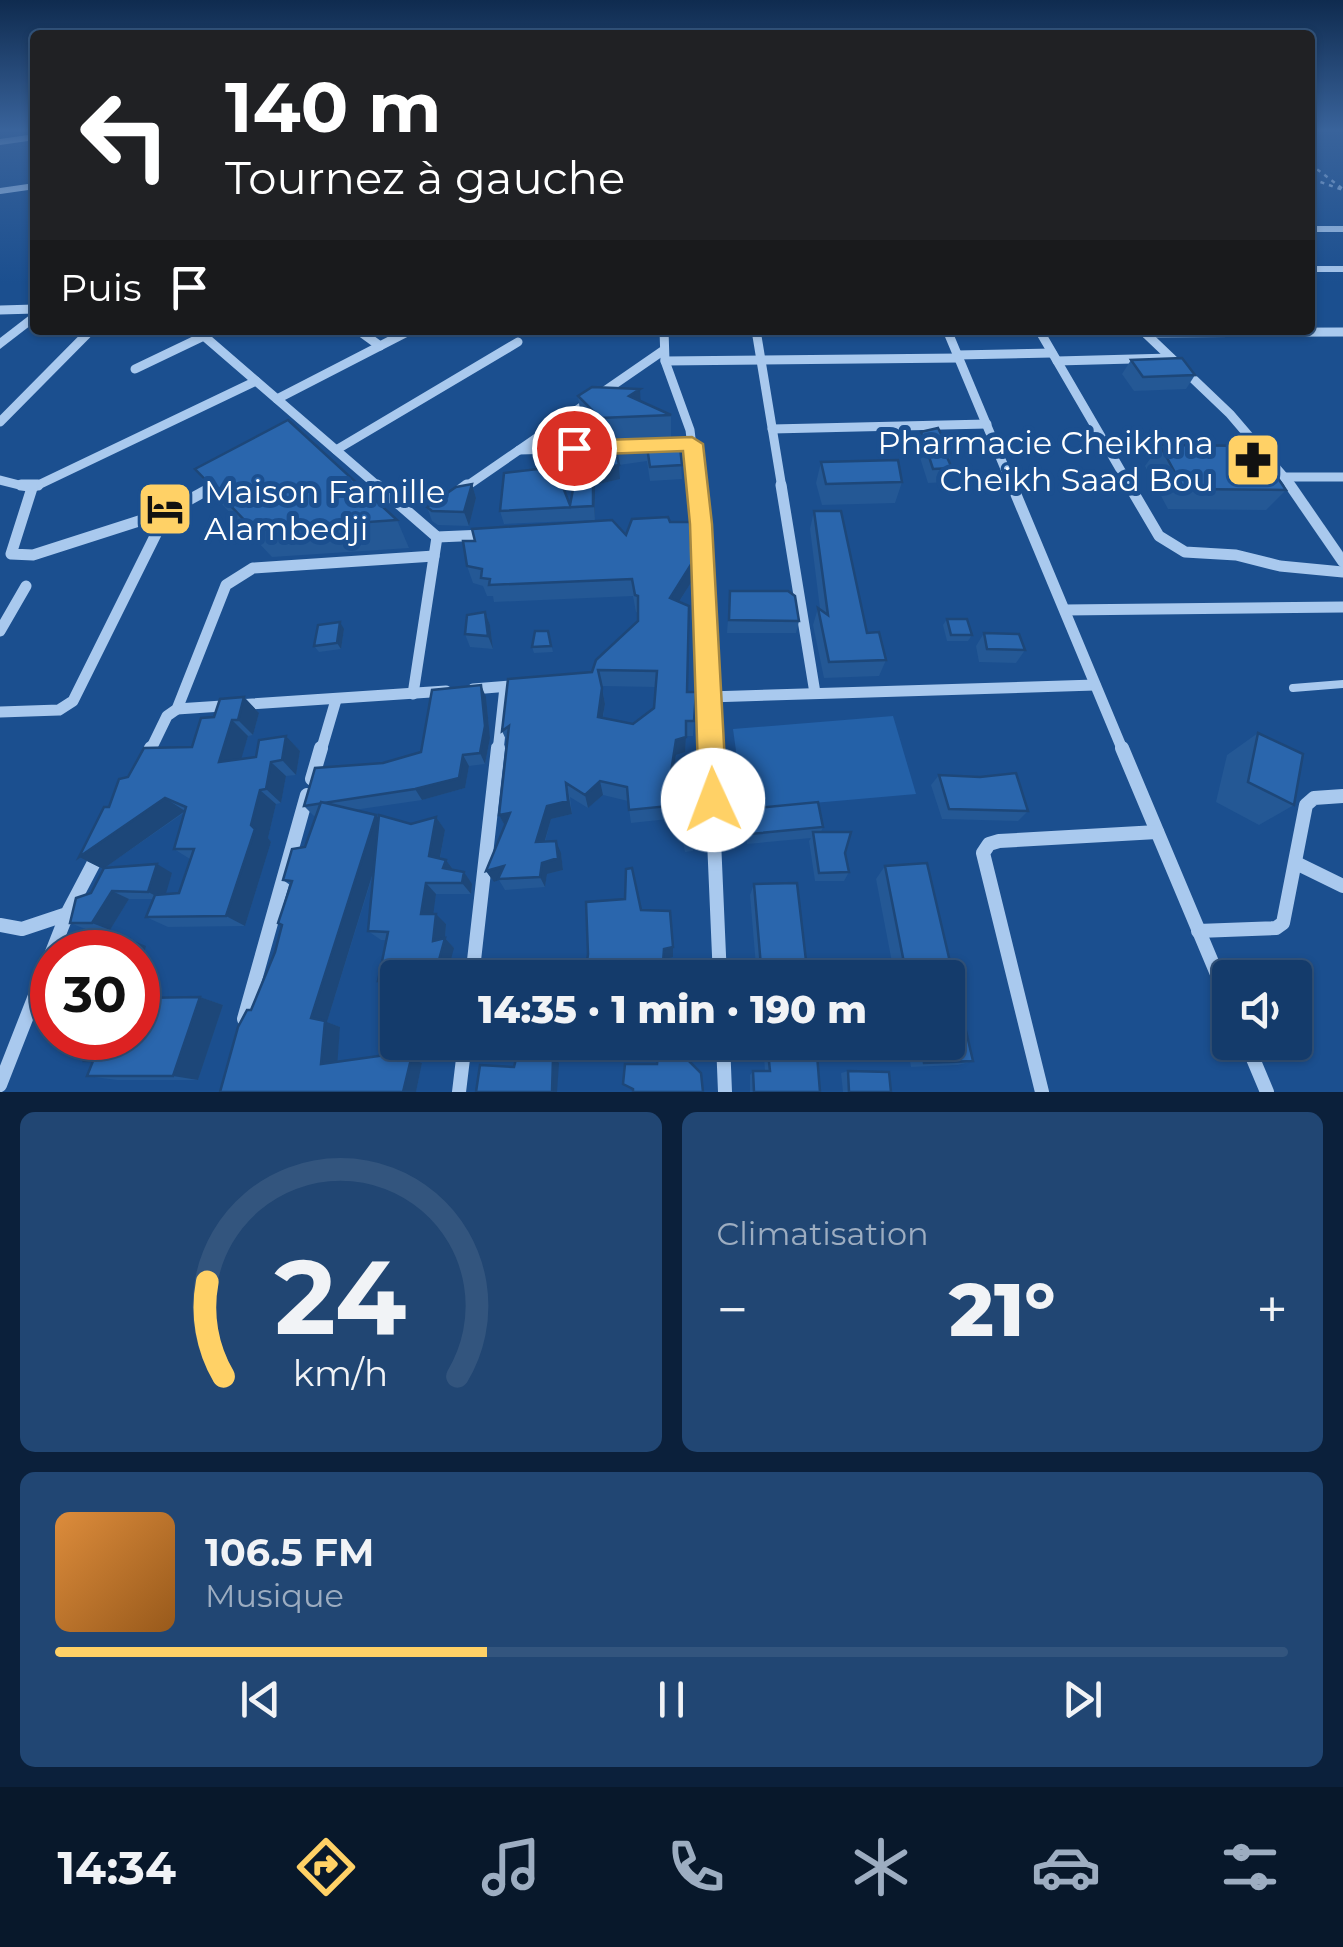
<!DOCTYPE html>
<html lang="fr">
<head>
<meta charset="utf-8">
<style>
	:root { --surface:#143b6b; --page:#214673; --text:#f1f3f6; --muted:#9dadc1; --line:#33557e; --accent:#ffd166 }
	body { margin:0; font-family:Montserrat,sans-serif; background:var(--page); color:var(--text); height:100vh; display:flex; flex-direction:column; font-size:38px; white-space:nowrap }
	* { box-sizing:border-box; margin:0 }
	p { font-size:32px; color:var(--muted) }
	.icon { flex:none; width:55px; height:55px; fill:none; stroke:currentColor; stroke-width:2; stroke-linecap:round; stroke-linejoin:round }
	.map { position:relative; height:1092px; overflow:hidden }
	.details { display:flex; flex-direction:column; gap:20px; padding:20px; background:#0b203b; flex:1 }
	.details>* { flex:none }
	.top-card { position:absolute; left:30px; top:30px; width:1285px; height:305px; border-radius:10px; box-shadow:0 2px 8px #0004,0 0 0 2px var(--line); background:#202124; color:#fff; overflow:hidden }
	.fabs { position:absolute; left:1212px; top:960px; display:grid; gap:20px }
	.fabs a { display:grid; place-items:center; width:100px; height:100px; border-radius:10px; background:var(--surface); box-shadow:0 2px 8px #0004,0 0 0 2px var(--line); font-size:50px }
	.speed { position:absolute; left:30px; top:930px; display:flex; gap:20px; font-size:50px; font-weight:700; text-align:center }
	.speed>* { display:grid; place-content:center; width:130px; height:130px; border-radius:50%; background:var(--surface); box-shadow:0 2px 8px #0004,0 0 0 2px var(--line); line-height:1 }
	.speed .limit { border:15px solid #d22; background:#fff; color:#111 }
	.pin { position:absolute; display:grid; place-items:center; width:85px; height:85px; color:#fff; margin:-42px; border:5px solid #fff; border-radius:50%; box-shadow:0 2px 10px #0007 }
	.me { position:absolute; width:110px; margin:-55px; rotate:358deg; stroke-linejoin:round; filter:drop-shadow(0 0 8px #0008) }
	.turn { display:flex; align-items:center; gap:35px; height:210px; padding:0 30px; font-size:45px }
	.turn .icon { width:130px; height:130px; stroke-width:2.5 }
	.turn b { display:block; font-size:70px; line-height:85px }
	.then { display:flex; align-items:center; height:95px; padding:0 30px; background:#0003; gap:20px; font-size:38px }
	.big { font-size:75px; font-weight:800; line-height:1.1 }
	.details .widget { flex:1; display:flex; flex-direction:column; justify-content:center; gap:15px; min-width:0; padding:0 35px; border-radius:15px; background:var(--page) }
	.details .dial { align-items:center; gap:0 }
	.dial svg { height:260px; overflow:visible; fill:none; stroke:var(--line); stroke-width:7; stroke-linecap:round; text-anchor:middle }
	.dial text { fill:var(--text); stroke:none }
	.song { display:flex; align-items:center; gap:30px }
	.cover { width:120px; height:120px; border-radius:15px; background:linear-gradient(135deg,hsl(30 70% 55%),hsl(30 70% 35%)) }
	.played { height:10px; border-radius:5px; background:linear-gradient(90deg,var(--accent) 35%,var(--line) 35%) }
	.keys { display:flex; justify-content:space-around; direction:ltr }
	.heat { display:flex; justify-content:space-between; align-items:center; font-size:55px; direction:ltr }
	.details .tiles { flex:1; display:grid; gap:20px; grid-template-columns:1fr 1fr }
	.widget:last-child { grid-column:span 2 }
	.trip { position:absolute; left:380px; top:960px; width:585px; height:100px; border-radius:10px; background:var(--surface); box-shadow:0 2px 8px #0004,0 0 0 2px var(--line); font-weight:800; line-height:100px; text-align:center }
	.menu { display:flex; height:160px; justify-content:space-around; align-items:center; background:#08182b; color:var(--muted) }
	.menu .icon { width:70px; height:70px }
	.menu .active { color:var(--accent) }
	.menu b { font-size:45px; color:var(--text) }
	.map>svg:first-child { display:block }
	.green { fill:#2461a8 }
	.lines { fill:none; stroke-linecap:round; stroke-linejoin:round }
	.path { stroke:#a9c9ee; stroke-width:2.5; stroke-dasharray:4 5; stroke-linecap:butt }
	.service { stroke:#a9c9ee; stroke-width:8 }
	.minor-far3 { stroke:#a9c9ee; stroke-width:6 }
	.minor-far2 { stroke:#a9c9ee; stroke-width:9 }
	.minor-far1 { stroke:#a9c9ee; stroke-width:11 }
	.minor { stroke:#a9c9ee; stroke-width:14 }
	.tertiary { fill:#a9c9ee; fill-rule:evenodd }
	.wall { fill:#245895; fill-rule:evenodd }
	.shaded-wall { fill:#1d4779 }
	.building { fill:#2a66ad; stroke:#1d4779; stroke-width:2.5; fill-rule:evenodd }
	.route { fill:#ffd166; stroke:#a68842; stroke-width:2.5 }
	.labels { text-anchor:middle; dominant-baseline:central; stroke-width:10; stroke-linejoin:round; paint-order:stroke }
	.poi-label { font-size:32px; fill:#fff; stroke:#1b4f8f; text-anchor:end }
</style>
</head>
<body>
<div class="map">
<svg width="1343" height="1092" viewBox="0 0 1343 1092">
	<rect width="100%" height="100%" fill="#1b4f8f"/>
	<!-- green -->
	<path class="green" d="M893,716L916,794L744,809L733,729Z"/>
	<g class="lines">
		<!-- path -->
		<g class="path">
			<path d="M1310,164L1343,189"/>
			<path d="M1312,179L1343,190"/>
		</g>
		<!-- service -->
		<path class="service" d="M1293,688L1343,684"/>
		<!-- minor-far3 -->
		<g class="minor-far3">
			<path d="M0,191L35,186"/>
			<path d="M1310,229H1343"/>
			<path d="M1310,269H1343"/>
		</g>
		<!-- minor-far2 -->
		<g class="minor-far2">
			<path d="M0,310L35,309"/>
			<path d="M197,330L380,488"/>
			<path d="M358,330L380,346"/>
			<path d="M664,330L665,361L690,430L697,488"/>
			<path d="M756,330L782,488"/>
			<path d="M947,330L1013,488"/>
			<path d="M1039,330L1131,488"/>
			<path d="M1142,330L1230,414L1284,477"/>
			<path d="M1145,333L1343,332"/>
			<path d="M957,355L1052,353"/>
			<path d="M665,361L959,358"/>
			<path d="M1057,361L1171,358"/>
			<path d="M135,369L204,336"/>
			<path d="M277,399L411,330"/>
			<path d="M0,422L91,330"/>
			<path d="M772,429L987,424"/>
			<path d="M336,450L518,342"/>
			<path d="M519,450L592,448"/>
			<path d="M0,480L31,488"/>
			<path d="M32,488L256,381"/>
			<path d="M211,488L222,482"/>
			<path d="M464,488L664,350"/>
			<path d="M1292,488L1284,477H1343"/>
		</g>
		<!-- minor-far1 -->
		<g class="minor-far1">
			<path d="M21,485H38"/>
			<path d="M377,485L437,537L484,535"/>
			<path d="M696,485L710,751"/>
			<path d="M781,485L815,693"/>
			<path d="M1012,485L1123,751"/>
			<path d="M1129,485L1159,536L1185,552L1236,555L1280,566L1343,572"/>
			<path d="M1290,485L1343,562"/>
			<path d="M32,488L11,554L33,555L167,512"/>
			<path d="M459,491L467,485"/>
			<path d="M1065,610L1343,607"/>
			<path d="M0,631L26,586"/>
			<path d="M473,689L521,685"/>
			<path d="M413,694L437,537"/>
			<path d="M709,697L1095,685"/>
			<path d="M177,709L446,691"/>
			<path d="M0,712L59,710L73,701L167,512L216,485"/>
			<path d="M150,751L167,716L177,709L226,585L253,568L434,556"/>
			<path d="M321,751L336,700"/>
			<path d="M498,751L505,687"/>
		</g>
		<!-- minor -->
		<g class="minor">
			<path d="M710,748L720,978"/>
			<path d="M1122,748L1230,1005"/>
			<path d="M147,757L151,748"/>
			<path d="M312,779L321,748"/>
			<path d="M1296,863L1343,886"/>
			<path d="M0,925L22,929L67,914L99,853"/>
			<path d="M1198,931L1276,928L1283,923L1306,805L1314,798L1343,796"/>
			<path d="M472,978L498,748"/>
			<path d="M244,1019L307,795"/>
			<path d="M723,1042L725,1092"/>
			<path d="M1246,1042L1267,1092"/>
			<path d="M0,1085L67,914"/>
			<path d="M459,1092L465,1042"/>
			<path d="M1042,1092L983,853L989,844L999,841L1157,832"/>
		</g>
		<!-- tertiary -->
		<g class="tertiary">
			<path d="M35,134V140L0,145V139Z"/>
			<path d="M35,311V322L0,349V338Z"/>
		</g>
	</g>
	<!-- wall -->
	<g class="wall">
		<path d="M1131,360L1195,375L1186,389L1134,391L1122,374Z"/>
		<path d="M578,396L641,401L671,415V437L602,439L581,417Z"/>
		<path d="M921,432L952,453L949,461L952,468L946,482L928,483L916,445Z"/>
		<path d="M679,438L682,479L650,481L647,461L619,465L620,479L595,485V520L504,524L500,511L570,505L582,442Z"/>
		<path d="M1160,445L1286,490L1266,510L1168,509L1145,466Z"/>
		<path d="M821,462L902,482L895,503L822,505L816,483Z"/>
		<path d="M195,469L397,520L409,548L272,557L215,497Z"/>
		<path d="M472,484L476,498L469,526L438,525L432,521L427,507Z"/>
		<path d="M814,511L867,633L886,660L879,676L824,678L813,625L818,608L820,609L810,529Z"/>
		<path d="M626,535L692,581L679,602L687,692H696L693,736H686L685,752L676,755L673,772L694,839L693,851L685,852L678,818L631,823L628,801L603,795L588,808L570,797L572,814L551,819L545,842L561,853L563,870L547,874L545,887L505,890L499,880L494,882L486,871L505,826L499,815L507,742L502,731L592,672L638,621V613L636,612L633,596L494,602L493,596H487L483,586L473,583L467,566ZM602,686L655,687L654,708L633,724L603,718L605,704Z"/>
		<path d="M730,591L799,621L796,633H727Z"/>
		<path d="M485,612L490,625L493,649L470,647L465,634Z"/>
		<path d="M947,619L972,635L968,641H947L943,625Z"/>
		<path d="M344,629L341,649L319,652L314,646Z"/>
		<path d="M548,631L553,652L534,653L532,647Z"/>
		<path d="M984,633L1025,650L1016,663L979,662L976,646Z"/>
		<path d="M244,697L259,713L253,735L248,736L241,759L256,757L286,736L300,751L296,775L286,776L281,803L276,804L268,838L271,842L245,926L168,927L146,917L153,899H129L110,930H88L70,923L91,893L103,869L79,857L128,777L192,747L214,717ZM185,812L174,849L190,859L179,893L165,894L172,873L104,868Z"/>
		<path d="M486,697L490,738L485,764L469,766L465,788L422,800L354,810L376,815L379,818L411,824L436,817L445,830L440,859L446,860L454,870L472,884L471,894H436L433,914L446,924L445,938L454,948L398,978V990L391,988L378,981L387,940H381L368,931L374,871L327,1022L340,1027L337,1062L411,1059L422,1063L416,1092H220L275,952L282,926L278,923L290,885L283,880L305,847L316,815L314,816L304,806L383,763L421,752Z"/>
		<path d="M1258,733L1294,805L1259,825L1216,802L1227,755Z"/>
		<path d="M939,775L1028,811L1018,821L942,819L931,785Z"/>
		<path d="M746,809L823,827L821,832L845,853L849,872L844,881H815L809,841L811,838L747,844L744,819Z"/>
		<path d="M927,863L973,1061L958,1065L911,1067L907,1042H948V978H895L876,879L885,866Z"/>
		<path d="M754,884L808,978H757L750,895Z"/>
		<path d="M200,997L223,1005L198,1080H117L87,1076L93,1062L84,1061Z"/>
		<path d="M763,1042H816L820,1092H750V1075L753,1071H765Z"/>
		<path d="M848,1071L891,1092H843L841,1073Z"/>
	</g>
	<!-- shaded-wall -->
	<g class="shaded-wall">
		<path d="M640,389L641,410L629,396Z"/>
		<path d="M619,465L620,479L595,485V520L593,470Z"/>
		<path d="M472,484L476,498L469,526L464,512Z"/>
		<path d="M692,563V581L670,616V598Z"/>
		<path d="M485,612L490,625L493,649L488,636Z"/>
		<path d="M340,622L344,629L341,649L337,643Z"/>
		<path d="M481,685L486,697L490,738L485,764L480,753Z"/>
		<path d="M602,688L605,704L600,732L598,717Z"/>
		<path d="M244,697L259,713L253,735L238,720Z"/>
		<path d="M232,720L248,736L236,777L219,762Z"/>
		<path d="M286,736L300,751L296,775L282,760Z"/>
		<path d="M686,737L685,752L676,755L671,786V772L676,740Z"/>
		<path d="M463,755L469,766L465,788L422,800L415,789Z"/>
		<path d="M271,762L286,776L281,803L266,789Z"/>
		<path d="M600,781L603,795L588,808L585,795Z"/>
		<path d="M566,783L572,814L551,819L541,854L536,842L547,806Z"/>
		<path d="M260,790L276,804L268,838L271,842L245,926L226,916Z"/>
		<path d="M165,798L185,811L103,869L79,857Z"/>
		<path d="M510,813L506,828L499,815Z"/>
		<path d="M376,815L387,827L327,1022L340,1027L337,1068L321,1064L311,1018Z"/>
		<path d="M436,817L445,830L438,868L429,856Z"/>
		<path d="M556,841L561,853L563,870L547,874L545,887L540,877L542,863Z"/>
		<path d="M446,860L455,872L443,868Z"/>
		<path d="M157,864L172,873L164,900L148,892Z"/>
		<path d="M504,866L499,880L494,882L486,871Z"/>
		<path d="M464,872L472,884L471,894L462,883Z"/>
		<path d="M426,883L436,894L432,924L421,914Z"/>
		<path d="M112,891L129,899L110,930L92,923Z"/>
		<path d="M436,914L446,924L445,938L454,948L446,978H434L433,941Z"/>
		<path d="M129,939L146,946L138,973V952H125Z"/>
		<path d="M673,947V957L665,959L662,978L664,949Z"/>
		<path d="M200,997L223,1005L198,1080L173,1076Z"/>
		<path d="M553,1058L559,1063L557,1092H552Z"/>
		<path d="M411,1059L422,1063L416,1092H403Z"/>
	</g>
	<!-- building -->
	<g class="building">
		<path d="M1182,358L1195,375L1143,377L1131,360Z"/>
		<path d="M592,387L640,389L629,396L671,415L600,418L578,396Z"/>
		<path d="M288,420L397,520L254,530L195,469Z"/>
		<path d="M938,428L941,434H955L952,453H945L952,468L933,469L921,432Z"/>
		<path d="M679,438L682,465L650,467L647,447L616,451L619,465L593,470V506L500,511L504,473L555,467L570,505L582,442Z"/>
		<path d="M1160,445L1256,446L1286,490L1184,489Z"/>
		<path d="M898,460L902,482L826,484L821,462Z"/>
		<path d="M472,484L464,512L432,511L427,507L456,487Z"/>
		<path d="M814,511H841L867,633L879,632L886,660L829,662L818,608L828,615Z"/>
		<path d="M668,517L670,522H690L692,563L670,598L689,606L687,692H696L694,721H686V737L676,740L671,772L692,770L694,839L685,840L678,805L629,810L627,787L600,781L585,795L566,783L568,801L547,806L536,842L556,841L558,858L542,863L540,877L498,879L504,866L486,871L510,813L499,815L509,726L502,731L508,679L592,672L596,660L638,621V596L635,595L632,579L489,585L490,579L481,578L482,569L467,566L463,541H475L472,529L612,520L626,535L632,519ZM598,670L657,671L654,708L633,724L598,717L602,688Z"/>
		<path d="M730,591H788L795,596L799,621L729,620Z"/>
		<path d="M485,612L488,636L465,634L467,615Z"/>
		<path d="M947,619H967L972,635H951Z"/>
		<path d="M340,622L337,643L314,646L318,625Z"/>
		<path d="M535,631H548L551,646L532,647Z"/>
		<path d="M984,633L1019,634L1025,650L987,649Z"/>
		<path d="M481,685L485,726L480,753L463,755L459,778L415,789L304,806L315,768L383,763L421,752L432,690Z"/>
		<path d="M244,697L238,720H232L219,762L256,757L259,740L286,736L282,760L271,762L266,789L260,790L251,825L255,829L226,916L146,917L155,895L179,893L194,849H174L186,807L165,798L79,857L104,807H109L119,779L128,777L144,748L192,747L201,718L214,717L220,699Z"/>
		<path d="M1258,733L1303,754L1294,805L1248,782Z"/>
		<path d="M1016,773L1028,811L949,809L939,775L980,777Z"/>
		<path d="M321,802L376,815L311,1018L325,1021L321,1064L393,1054L411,1059L403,1092H220L238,1027L247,1010H251L275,952L282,925L278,923L292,881L283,880L292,849L305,847Z"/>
		<path d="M818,802L823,827L750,834L746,809Z"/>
		<path d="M379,815L411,824L436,817L429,856L446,860L443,868L464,872L462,883H426L421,914H436L433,941L445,938L434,978H398V987H392V978L378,981L388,932L368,931Z"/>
		<path d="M813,832H851L845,853L849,872L819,873Z"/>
		<path d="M927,863L973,1061L924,1063L920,1042H948V978H907L885,866Z"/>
		<path d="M157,864L148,892L112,891L92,923H70L76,898L91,893L104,868Z"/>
		<path d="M632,868L641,910L670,911L673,947L664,949L662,977L585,978L588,954L586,902L625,899L626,869Z"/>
		<path d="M797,883L808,978H762L754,884Z"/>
		<path d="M88,932L129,939L125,952H62Z"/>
		<path d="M52,960V995L34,994L49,963Z"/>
		<path d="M200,997L173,1076H87L93,1061H84L93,1038H138V998Z"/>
		<path d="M767,1042H816L820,1092H754L753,1071H770Z"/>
		<path d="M658,1055L684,1056L701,1073L703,1092H633V1089L623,1084L625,1064H657Z"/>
		<path d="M553,1058L552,1092H476L480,1065L514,1067L516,1059Z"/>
		<path d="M848,1071L889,1072L891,1092H849Z"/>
	</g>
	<!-- sky -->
	<linearGradient id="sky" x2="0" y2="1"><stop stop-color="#0f2b4f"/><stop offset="0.46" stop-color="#39639b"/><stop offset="1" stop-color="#39639b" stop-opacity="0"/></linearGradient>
	<rect width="1343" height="283" fill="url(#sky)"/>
	<!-- route -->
	<path class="route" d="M692,437L703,444L712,524L727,800L723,811L713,815L703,811L699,800L690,524L683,451L574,455L564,448L574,441Z"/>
	<!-- icons -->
	<defs>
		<g id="pharmacy-square" transform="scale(2.875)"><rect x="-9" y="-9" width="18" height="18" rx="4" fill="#ffd166" stroke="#1b4f8f"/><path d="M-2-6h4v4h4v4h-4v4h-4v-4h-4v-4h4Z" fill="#111"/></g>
		<g id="hotel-square" transform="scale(2.875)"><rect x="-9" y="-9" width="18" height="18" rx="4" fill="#ffd166" stroke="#1b4f8f"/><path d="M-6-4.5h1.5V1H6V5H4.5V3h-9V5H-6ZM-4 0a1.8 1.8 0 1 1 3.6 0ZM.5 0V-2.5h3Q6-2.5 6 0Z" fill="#111"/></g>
	</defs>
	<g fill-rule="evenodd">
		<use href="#pharmacy-square" x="1253" y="460"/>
		<use href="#hotel-square" x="165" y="509"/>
	</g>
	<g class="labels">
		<!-- poi labels -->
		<g class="poi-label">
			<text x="1214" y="442">Pharmacie Cheikhna<tspan x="1214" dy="37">Cheikh Saad Bou</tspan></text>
			<text x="204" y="491" text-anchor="start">Maison Famille<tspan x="204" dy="37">Alambedji</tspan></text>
		</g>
	</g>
</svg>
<div class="fabs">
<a><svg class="icon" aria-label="sound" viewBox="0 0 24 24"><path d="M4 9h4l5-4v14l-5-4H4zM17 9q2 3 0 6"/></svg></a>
</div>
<div class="speed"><div class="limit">30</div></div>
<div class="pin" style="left:574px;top:448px;background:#d93025"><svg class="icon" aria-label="arrive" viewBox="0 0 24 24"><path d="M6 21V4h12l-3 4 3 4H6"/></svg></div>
<svg class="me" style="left:713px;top:800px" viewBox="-20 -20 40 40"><circle r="19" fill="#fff"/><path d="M0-13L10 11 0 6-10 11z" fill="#ffd166"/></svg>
<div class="trip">14:35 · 1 min · 190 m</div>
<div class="top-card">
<div class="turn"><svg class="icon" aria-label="left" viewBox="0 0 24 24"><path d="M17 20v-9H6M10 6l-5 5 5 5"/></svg><div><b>140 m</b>Tournez à gauche</div></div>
<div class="then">Puis<svg class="icon" aria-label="arrive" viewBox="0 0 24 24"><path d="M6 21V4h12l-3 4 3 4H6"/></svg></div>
</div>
</div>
<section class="details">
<div class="tiles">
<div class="widget dial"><svg viewBox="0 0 100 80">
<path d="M14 69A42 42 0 1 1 86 69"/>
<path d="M14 69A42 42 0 0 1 9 40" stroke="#ffd166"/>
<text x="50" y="56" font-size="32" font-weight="700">24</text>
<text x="50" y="72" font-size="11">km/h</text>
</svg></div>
<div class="widget"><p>Climatisation</p>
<div class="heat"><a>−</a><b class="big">21°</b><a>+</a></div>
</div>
<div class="widget">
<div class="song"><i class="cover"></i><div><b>106.5 FM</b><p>Musique</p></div></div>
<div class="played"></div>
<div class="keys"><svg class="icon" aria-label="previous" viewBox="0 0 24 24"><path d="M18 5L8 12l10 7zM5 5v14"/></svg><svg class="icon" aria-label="pause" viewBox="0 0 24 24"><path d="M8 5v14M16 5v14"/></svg><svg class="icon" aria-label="next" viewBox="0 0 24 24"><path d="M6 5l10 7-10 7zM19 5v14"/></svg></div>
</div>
</div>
</section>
<nav class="menu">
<b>14:34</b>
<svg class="icon active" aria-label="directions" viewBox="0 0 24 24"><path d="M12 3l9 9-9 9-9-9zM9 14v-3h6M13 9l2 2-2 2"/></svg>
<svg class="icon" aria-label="music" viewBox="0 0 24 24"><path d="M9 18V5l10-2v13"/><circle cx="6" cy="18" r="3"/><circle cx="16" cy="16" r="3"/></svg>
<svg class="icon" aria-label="phone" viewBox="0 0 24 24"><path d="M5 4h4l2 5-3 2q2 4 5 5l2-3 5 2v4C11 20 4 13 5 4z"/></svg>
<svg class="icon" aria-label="climate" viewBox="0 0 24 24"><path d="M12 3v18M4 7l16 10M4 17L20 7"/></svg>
<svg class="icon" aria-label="car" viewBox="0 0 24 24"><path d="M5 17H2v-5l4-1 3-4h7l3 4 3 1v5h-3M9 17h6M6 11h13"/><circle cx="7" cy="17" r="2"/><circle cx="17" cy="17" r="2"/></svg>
<svg class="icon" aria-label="filters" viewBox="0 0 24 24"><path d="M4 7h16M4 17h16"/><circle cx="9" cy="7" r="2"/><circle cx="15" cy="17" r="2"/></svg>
</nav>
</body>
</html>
